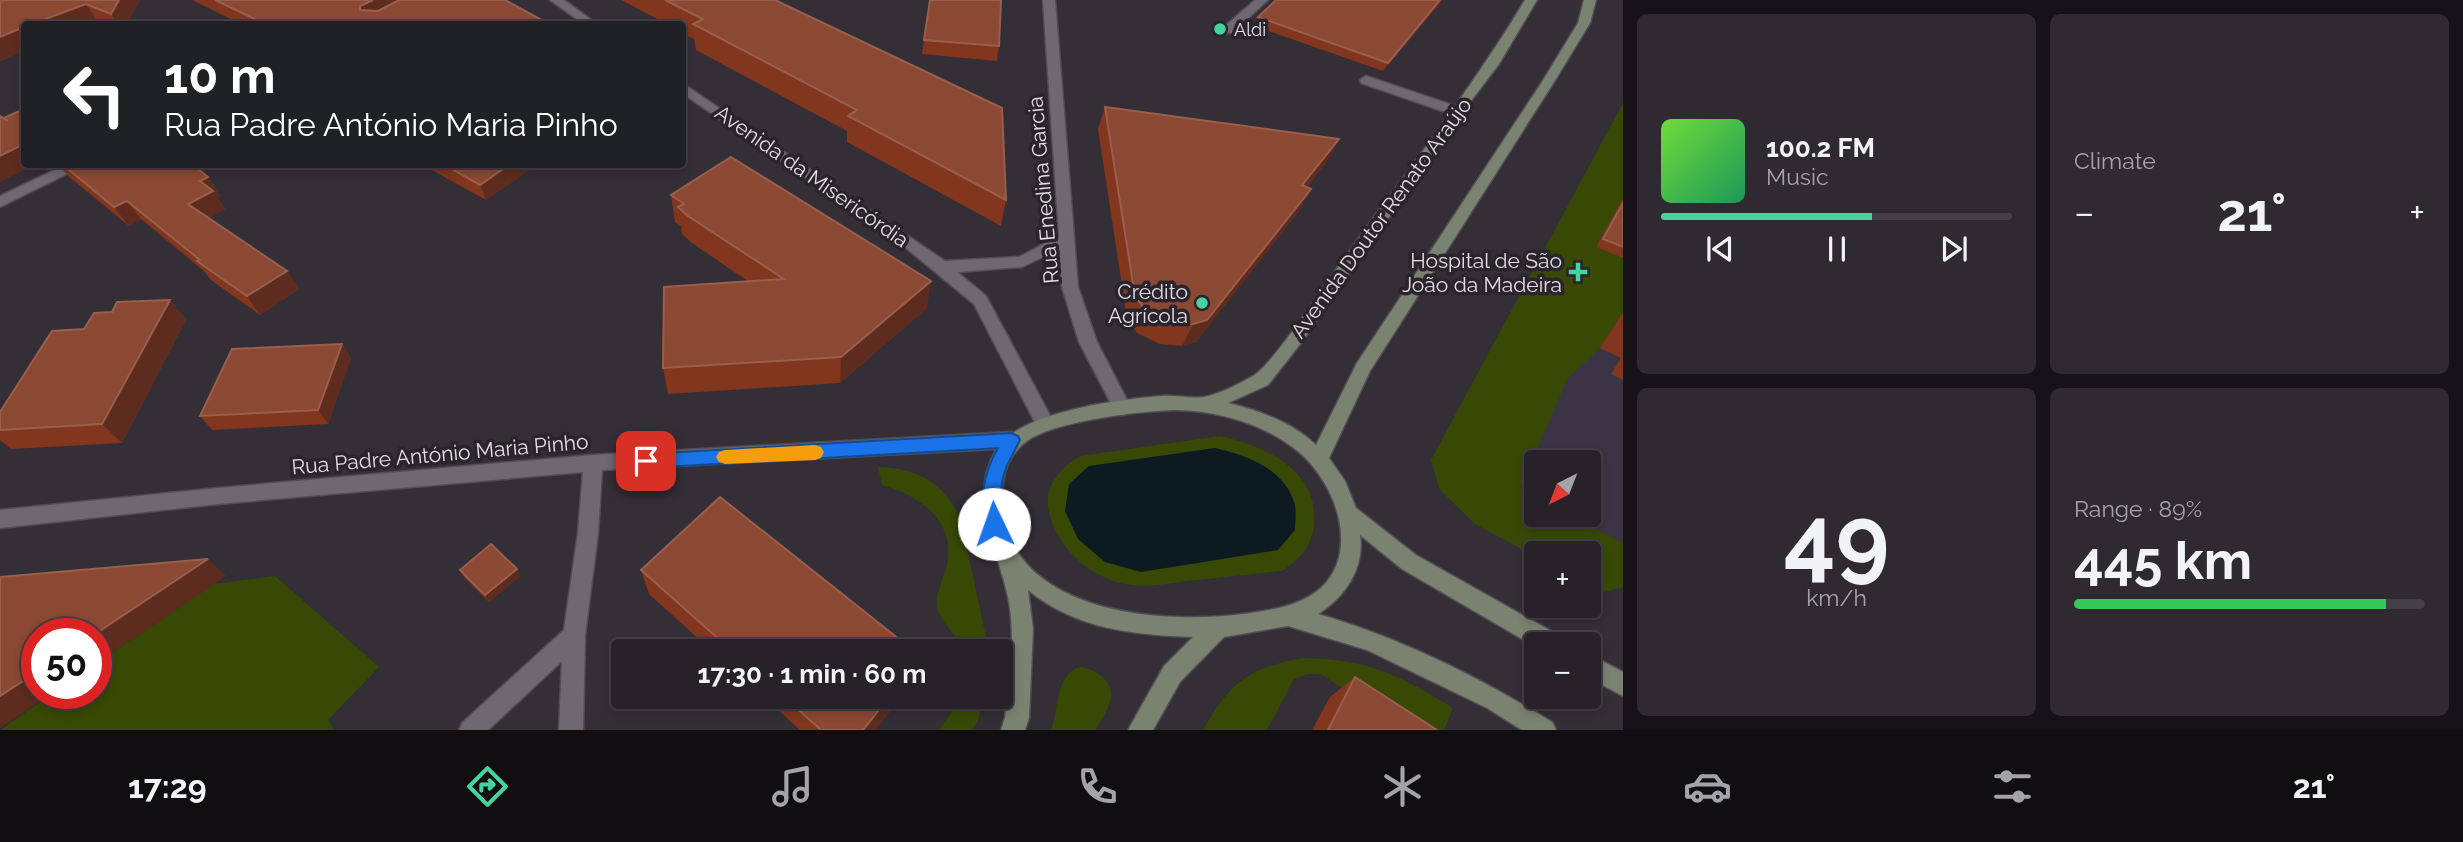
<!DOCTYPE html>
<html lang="en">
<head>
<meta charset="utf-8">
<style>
	:root { --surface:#272229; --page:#2f2a31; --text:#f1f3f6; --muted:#a4a4a8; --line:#433f46; --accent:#46d49e }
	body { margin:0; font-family:Raleway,sans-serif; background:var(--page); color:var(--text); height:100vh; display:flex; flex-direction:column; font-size:26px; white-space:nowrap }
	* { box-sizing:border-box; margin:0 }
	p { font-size:23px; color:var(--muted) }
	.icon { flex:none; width:38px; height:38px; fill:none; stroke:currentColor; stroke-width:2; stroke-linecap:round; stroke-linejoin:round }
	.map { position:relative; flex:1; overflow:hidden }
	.sheet { display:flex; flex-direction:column; gap:14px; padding:14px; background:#151317; width:840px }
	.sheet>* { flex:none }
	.top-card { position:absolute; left:21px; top:21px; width:665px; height:147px; border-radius:7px; box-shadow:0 4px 10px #0003,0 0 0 2px var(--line); background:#202124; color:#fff; overflow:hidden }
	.needle { width:46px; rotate:222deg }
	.buttons { position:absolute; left:1524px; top:450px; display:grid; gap:14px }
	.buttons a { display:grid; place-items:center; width:77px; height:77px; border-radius:7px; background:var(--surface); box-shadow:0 4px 10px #0003,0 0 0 2px var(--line); font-size:35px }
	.speed { position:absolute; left:21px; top:618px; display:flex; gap:14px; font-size:35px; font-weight:700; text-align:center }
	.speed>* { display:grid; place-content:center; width:91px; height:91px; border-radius:50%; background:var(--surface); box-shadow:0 4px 10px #0003,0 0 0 2px var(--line); line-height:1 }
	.speed .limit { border:10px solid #d22; background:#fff; color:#111 }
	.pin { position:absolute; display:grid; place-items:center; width:60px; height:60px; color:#fff; margin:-30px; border-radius:14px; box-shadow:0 4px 10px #0006 }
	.me { position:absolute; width:77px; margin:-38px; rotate:357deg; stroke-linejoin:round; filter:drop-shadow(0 0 5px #0008) }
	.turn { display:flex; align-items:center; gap:24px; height:147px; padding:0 28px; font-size:32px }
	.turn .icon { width:91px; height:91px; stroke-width:2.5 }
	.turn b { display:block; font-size:49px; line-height:60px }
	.big { font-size:52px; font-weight:700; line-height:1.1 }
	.sheet .widget { flex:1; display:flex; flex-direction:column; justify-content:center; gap:10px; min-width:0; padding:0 24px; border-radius:10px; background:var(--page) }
	.sheet .dial { align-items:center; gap:0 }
	.dial b { font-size:91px; line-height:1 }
	.song { display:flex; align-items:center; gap:21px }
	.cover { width:84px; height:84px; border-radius:10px; background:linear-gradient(135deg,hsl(100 70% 55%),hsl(150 70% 35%)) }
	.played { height:7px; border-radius:4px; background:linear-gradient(90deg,var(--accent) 60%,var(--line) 60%) }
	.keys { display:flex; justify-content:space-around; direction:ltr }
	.heat { display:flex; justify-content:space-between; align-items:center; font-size:38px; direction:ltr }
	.charge { height:10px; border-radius:5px; background:linear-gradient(90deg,#34c759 89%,var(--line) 0) }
	.sheet .tiles { flex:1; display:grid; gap:14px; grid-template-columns:repeat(2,1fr) }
	.trip { position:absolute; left:611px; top:639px; width:402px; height:70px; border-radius:7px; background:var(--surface); box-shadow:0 4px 10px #0003,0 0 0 2px var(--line); font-weight:700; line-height:70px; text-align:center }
	.dock { display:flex; height:112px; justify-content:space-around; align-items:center; background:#100e10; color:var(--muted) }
	.dock .icon { width:49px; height:49px }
	.dock .active { color:var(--accent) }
	.dock b { font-size:32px; color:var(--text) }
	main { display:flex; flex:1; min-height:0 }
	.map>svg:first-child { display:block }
	.medical { fill:#3b3445; fill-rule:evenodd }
	.green { fill:#374905 }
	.water { fill:#0c1b21 }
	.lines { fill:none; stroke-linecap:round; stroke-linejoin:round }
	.lane-casing { stroke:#524d55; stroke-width:3 }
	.street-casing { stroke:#524d55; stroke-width:3 }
	.secondary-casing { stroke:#524d55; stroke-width:3 }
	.lane { fill:#6f6772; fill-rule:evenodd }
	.street { fill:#6f6772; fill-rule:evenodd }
	.secondary { fill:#7a8270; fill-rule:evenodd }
	.wall { fill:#81361d }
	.shaded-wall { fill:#5e2c1e }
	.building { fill:#8b4832; stroke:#995f4e; stroke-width:2 }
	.route { fill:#1a73e8; stroke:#114b97; stroke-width:2 }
	.slow { fill:#f59e0b }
	.poi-dot { fill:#46d49e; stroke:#2a242d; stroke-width:2.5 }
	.labels { text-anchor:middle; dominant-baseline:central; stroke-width:7; stroke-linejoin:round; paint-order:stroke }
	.far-poi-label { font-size:18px; fill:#e0dce2; stroke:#2a242d; text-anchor:start }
	.street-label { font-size:21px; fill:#e0dce2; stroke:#2a242d }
	.poi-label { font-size:21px; fill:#e0dce2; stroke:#2a242d; text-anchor:end }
</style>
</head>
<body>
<main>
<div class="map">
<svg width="1623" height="730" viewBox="0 0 1623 730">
	<rect width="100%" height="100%" fill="#342e37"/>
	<!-- medical -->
	<path class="medical" d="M1617,116L1623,117V587L1603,592L1589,585V553H1536V557L1475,524L1440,490L1431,460ZM1536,462H1589V514H1536Z"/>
	<!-- green -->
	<g class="green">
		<path d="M1623,103V198L1596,247L1623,258V324L1617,322L1600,348L1568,378L1520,488L1536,497V514L1569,515L1623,543V587L1603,592L1589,585V553H1536V557L1475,524L1440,490L1431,460Z"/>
		<path d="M1220,436C1265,446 1319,470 1314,524C1312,547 1300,559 1282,571C1250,574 1218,578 1186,581C1172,583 1157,586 1143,586C1100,586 1058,553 1049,512C1043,487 1060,468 1080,456Z"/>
		<path d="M878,467C917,468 946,483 961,521L989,651H962L963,647C956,636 943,623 938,611C933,595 945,578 947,564C956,520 918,495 882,485Z"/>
		<path d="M275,576L379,667L328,720L334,730H0L53,693H96V664L214,584Z"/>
		<path d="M1302,658C1367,659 1398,674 1453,708L1444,730H1405L1321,674H1307L1294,679L1267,730H1203C1231,682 1247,669 1302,658Z"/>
		<path d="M1079,667C1097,668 1118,684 1109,705C1106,713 1100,722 1095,730H1051C1059,709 1055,676 1079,667Z"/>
		<path d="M955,697H983L978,720L972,730H939L957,705Z"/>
	</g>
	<!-- water -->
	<path class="water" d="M1215,448C1246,455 1283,468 1294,502C1297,510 1295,522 1295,530L1278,550L1141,572L1105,562L1078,539L1065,511L1069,484L1089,466Z"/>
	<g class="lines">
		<!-- lane casing -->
		<g class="lane-casing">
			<g id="lane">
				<path d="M1255,0H1268L1232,33H1224V27Z"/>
				<path d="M1366,76L1461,108L1463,111L1456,115L1451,114L1361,83L1360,80Z"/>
			</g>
		</g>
		<!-- street casing -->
		<g class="street-casing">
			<g id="street">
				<path d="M550,0H564L597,24H584Z"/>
				<path d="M1043,0H1055L1078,287L1097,342L1131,408L1128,413L1122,415L1116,413L1079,342L1062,287L1059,249L1022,267L957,272L986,296L1054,423L1052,428L1045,430L1038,428L974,304L900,243L682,93V83L945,261L1019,257L1059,236Z"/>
				<path d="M67,164H87L0,207V196Z"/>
				<path d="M1012,432L1019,435L1021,440L1019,445L1012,448L602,470L598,533L585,635L583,730H559L562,661L488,730H459L463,722L564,630L578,533L583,472L218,504L0,528V510L218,488L593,455Z"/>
			</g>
		</g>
		<!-- secondary casing -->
		<g class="secondary-casing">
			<g id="secondary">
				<path d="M1525,0H1537L1499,64L1461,114L1304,339L1268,385L1228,403C1258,410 1293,423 1316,445L1357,363L1542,82L1578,23L1584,0H1596L1590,23L1554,82L1370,371L1329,458L1345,481L1356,508L1416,555L1560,636L1563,644H1536V647L1402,569L1360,535C1365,568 1345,597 1318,614C1401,638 1479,677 1552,722L1556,730H1522L1487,708L1367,650L1288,626L1224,637L1180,682L1153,730H1128L1164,666L1193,637C1133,635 1076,629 1028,590L1033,629L1029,718L1025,730H1001L1005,718C1008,685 1014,651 1011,618C1007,560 963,507 996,450C1017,412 1121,399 1162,396C1175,395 1192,399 1204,397C1219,394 1239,384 1253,376C1270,367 1314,300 1328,281C1394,188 1466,98 1525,0ZM1176,410C1219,411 1265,424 1299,452C1335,483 1361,550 1321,588C1305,602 1283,608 1263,611C1178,627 1008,619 1002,502C1001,479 1006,456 1027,441C1055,421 1140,411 1176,410Z"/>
				<path d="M1589,654L1623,672V696L1589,678Z"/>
			</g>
		</g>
		<!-- lane -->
		<use href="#lane" class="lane"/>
		<!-- street -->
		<use href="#street" class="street"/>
		<!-- secondary -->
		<use href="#secondary" class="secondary"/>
	</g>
	<!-- wall -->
	<g class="wall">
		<path d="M0,0H140L127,24H104L98,22L24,24V51L0,61Z"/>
		<path d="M192,0H505L549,24H241Z"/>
		<path d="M621,0H775L1006,200L1001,226L847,142V131L696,50L694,39L682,33V24H667Z"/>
		<path d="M1276,0H1443L1383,71L1254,26L1258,17Z"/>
		<path d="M924,40L999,46L997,61L922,54Z"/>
		<path d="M1105,107L1327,161L1307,187L1299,211L1196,342L1182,346L1160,344L1137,333L1127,318L1098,129Z"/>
		<path d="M54,164H216L202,172L208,177L220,196L217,197L225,209L209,218L287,271L299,289L260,315L211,280L204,271L141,219L129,226L68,176L59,165L56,166Z"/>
		<path d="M421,164H527L529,170L486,200Z"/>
		<path d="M671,195L927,308L840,383L668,394L663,368L749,282L692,243L682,234L681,226L675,222Z"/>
		<path d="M1623,198V258L1596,247Z"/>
		<path d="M170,300L186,320L122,443L11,449L0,440V412L84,329Z"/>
		<path d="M1623,312V380L1611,374L1621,358L1600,348Z"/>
		<path d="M342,344L351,358L328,424L212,430L200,416Z"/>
		<path d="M517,569L520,576L489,602L464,577L460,570Z"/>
		<path d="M641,570L914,651H712L649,594Z"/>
		<path d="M1355,677L1437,730H1312L1330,697Z"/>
		<path d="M763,696H902L875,730H800Z"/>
	</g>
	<!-- shaded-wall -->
	<g class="shaded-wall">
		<path d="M119,0H140L127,24H118L111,14Z"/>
		<path d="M373,0H412L367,22L360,10V6Z"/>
		<path d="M1440,0H1443L1383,71L1388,63Z"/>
		<path d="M86,4L98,22L91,24H32Z"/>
		<path d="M24,27V51L0,61V37Z"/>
		<path d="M1339,139L1327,161L1290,207L1302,185Z"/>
		<path d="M24,144V164H36L0,182V156Z"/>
		<path d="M187,164H216L194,176Z"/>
		<path d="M510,164H527L529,170L486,200L480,185Z"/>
		<path d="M208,177L220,196L217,197L225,209L201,223L188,204L200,181Z"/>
		<path d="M1311,189L1299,211L1196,342L1182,346L1193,324Z"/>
		<path d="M127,201L141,219L129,226L114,207Z"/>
		<path d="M287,271L299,289L260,315L247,296Z"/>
		<path d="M931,281L927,308L840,383L841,357Z"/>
		<path d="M170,300L186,320L122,443L102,424Z"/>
		<path d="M342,344L351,358L328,424L318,410Z"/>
		<path d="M208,559L226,576L96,664V634H95Z"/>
		<path d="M517,569L520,576L489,602L485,595Z"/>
		<path d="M37,672V693H53L0,728V696Z"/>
		<path d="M890,696H902L875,730H863Z"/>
	</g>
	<!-- building -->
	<g class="building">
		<path d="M3,0H119L111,14L86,4L32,24H24V27L0,37V1Z"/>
		<path d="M215,0H373L360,6V10L378,11L399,0H505L549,24H265Z"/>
		<path d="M665,0H775L1002,108L1006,200L848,116L857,110L693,24L703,19Z"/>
		<path d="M930,0H1001L999,46L924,40Z"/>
		<path d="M1276,0H1440L1388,63L1258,17Z"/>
		<path d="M1105,107L1339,139L1302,185L1311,189L1207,320L1193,324L1169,323L1146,311L1135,296Z"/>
		<path d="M24,109V144L0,156V116L8,121L4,118Z"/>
		<path d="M731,157L931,281L841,357L663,368L664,287L784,279L688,216L678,207L684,204L671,195Z"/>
		<path d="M62,164H192L208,177L200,181L213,191L188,204L287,271L247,296L197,261L200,260L127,201L114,207Z"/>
		<path d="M443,164H510L480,185Z"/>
		<path d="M1623,203V247L1603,239Z"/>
		<path d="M170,300L102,424L0,430V412L52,331L84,329L94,313L112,312L117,302Z"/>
		<path d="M342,344L318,410L200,416L232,349Z"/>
		<path d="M720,497L914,651H732L641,570Z"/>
		<path d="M491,544L517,569L485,595L460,570Z"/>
		<path d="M208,559L95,634H37V672L0,696V577Z"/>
		<path d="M1355,677L1437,730H1328Z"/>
		<path d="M783,696H890L863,730H821Z"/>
	</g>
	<!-- route -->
	<path class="route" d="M1012,433L1018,436L1020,440C1013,455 1004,467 1002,483C1000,498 1007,516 1000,529L994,532L988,529C976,505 985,470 998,448L646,468L640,466L638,461L640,456L646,454Z"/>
	<!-- slow -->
	<path class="slow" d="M815,445L821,447L824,452L821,458L815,460L725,464L719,462L716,457L719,452L725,450Z"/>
	<!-- markers -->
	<g class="poi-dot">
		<circle cx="1220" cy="29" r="7"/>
		<path d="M1574.5 261.5h7v7h7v7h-7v7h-7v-7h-7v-7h7z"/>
		<circle cx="1202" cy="303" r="7"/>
	</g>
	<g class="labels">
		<!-- far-poi labels -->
		<g class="far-poi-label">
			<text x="1234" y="29">Aldi</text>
		</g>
		<!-- street labels -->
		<g class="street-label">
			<text transform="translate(812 176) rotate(35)">Avenida da Misericórdia</text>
			<text transform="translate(1043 190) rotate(-95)">Rua Enedina Garcia</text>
			<text transform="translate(1381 218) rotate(-54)">Avenida Doutor Renato Araújo</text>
			<text transform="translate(440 454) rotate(-5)">Rua Padre António Maria Pinho</text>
		</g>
		<!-- poi labels -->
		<g class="poi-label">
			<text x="1562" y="260">Hospital de São<tspan x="1562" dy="24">João da Madeira</tspan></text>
			<text x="1188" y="291">Crédito<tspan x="1188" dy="24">Agrícola</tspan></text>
		</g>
	</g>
</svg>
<div class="buttons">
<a><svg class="needle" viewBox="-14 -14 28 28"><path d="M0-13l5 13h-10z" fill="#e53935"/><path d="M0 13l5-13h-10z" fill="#a4a4a8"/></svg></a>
<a>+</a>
<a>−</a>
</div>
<div class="speed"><div class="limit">50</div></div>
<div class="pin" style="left:646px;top:461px;background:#d93025"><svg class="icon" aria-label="arrive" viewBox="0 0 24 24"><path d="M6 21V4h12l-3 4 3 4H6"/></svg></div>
<svg class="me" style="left:994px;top:524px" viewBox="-20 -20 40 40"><circle r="19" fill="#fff"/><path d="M0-13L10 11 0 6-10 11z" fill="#1a73e8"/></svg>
<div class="trip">17:30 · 1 min · 60 m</div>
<div class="top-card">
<div class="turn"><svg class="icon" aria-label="left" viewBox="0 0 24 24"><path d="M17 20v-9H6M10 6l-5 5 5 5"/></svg><div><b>10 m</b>Rua Padre António Maria Pinho</div></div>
</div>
</div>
<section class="sheet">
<div class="tiles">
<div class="widget">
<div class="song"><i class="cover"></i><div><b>100.2 FM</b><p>Music</p></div></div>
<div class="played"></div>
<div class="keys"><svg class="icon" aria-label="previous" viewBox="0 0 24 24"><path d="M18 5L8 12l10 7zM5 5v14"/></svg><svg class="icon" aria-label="pause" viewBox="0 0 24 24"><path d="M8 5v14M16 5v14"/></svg><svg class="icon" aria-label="next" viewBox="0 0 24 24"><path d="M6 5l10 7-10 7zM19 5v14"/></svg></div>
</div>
<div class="widget"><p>Climate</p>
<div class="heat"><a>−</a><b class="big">21°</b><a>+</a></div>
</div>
<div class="widget dial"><b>49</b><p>km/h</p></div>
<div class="widget"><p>Range · 89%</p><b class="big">445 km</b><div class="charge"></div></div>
</div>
</section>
</main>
<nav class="dock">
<b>17:29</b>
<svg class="icon active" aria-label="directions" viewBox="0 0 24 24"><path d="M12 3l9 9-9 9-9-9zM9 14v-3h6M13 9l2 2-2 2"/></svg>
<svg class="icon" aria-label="music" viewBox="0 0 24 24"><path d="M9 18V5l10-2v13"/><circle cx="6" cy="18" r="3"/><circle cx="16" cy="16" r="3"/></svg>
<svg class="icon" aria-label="phone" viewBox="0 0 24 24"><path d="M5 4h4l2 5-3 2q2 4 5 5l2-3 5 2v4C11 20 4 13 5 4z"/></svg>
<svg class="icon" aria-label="climate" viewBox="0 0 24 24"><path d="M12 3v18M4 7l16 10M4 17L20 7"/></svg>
<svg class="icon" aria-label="car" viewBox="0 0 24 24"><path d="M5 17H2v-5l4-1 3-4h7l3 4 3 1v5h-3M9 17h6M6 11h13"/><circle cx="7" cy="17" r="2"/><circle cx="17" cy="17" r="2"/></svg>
<svg class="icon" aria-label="filters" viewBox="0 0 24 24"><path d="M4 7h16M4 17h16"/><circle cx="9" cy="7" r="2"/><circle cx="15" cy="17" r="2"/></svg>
<b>21°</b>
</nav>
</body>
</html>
